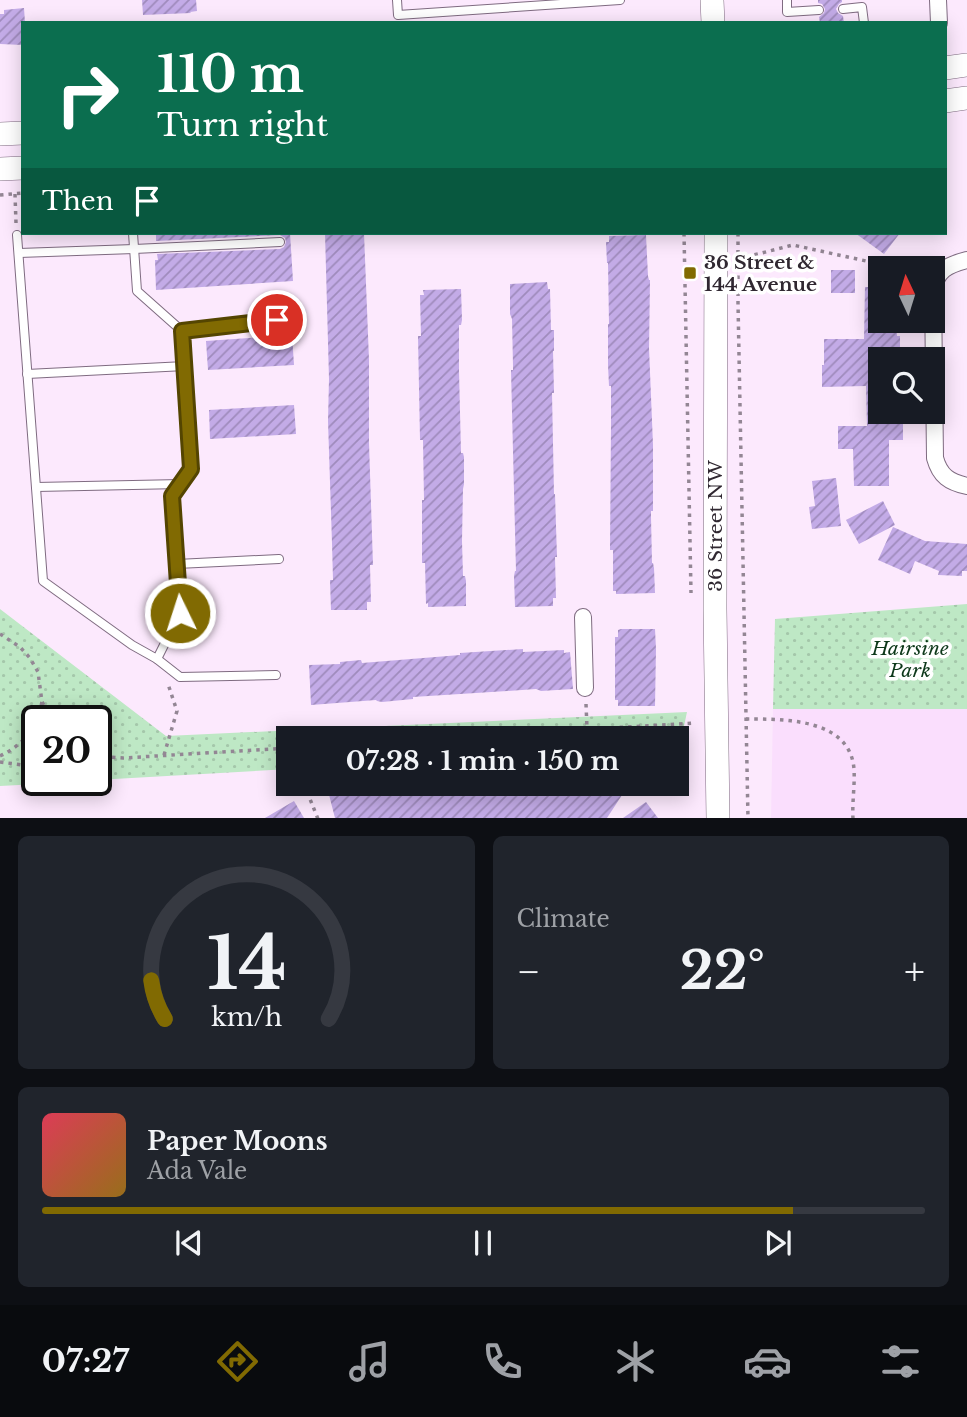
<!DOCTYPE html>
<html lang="en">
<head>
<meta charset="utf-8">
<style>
	:root { --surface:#171b24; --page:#20242c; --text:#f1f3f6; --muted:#9ea1a6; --line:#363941; --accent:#816a02 }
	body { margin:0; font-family:"Libre Baskerville",serif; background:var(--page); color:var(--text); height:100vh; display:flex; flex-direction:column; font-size:26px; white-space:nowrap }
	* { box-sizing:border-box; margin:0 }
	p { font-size:23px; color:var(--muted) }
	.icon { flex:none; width:38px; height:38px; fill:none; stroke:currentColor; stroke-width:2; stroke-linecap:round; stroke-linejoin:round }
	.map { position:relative; height:818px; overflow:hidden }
	.drawer { display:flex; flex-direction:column; gap:18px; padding:18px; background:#0d0f14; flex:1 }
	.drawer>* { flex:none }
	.guide { position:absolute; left:21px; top:21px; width:926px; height:214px; border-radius:0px; box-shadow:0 4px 18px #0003; background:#0b6e4f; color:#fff; overflow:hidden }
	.needle { width:46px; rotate:356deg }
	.fabs { position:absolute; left:868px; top:256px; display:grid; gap:14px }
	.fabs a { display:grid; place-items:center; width:77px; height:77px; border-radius:0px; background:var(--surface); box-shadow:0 4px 18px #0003; font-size:35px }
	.speed { position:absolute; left:21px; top:705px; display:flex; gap:14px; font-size:35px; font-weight:700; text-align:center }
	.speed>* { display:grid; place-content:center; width:91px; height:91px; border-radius:50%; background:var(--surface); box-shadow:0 4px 18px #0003; line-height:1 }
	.speed .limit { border:4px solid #111; border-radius:10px; background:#fff; color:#111 }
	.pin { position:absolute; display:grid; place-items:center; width:60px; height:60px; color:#fff; margin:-30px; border:4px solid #fff; border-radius:50%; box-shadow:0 2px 7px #0007 }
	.me { position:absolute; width:77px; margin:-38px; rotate:356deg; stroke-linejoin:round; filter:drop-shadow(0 0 5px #0008) }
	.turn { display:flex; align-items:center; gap:24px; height:147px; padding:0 21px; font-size:32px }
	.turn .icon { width:91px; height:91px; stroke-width:2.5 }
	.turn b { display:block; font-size:49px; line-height:60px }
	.then { display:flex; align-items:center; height:66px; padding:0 21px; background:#0003; gap:14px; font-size:26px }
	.big { font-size:52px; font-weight:800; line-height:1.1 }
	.drawer .widget { flex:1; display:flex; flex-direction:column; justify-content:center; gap:10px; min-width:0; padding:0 24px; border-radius:10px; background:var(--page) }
	.drawer .dial { align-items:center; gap:0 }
	.dial svg { height:182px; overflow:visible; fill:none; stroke:var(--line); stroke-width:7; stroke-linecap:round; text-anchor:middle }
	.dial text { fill:var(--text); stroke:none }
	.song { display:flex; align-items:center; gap:21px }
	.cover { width:84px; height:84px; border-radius:10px; background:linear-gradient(135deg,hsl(350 70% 55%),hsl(40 70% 35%)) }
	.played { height:7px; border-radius:4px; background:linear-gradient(90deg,var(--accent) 85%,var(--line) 85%) }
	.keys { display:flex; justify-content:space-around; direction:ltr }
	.heat { display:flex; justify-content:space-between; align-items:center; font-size:38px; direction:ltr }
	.drawer .tiles { flex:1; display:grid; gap:18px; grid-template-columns:1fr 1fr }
	.widget:last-child { grid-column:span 2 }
	.trip { position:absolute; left:276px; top:726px; width:413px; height:70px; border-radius:0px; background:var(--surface); box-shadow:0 4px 18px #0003; font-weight:800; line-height:70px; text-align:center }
	.menu { display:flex; height:112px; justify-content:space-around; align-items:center; background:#090b0e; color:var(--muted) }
	.menu .icon { width:49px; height:49px }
	.menu .on { color:var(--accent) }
	.menu b { font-size:32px; color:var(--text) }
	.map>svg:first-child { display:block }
	.built { fill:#fadefd }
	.grass { fill:url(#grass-dots) }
	.building { fill:url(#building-hatch) }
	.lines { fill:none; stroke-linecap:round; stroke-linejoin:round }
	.lane-casing { stroke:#7f6b81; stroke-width:10 }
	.street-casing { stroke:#7f6b81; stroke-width:18 }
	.secondary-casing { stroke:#7f6b81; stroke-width:24 }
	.path { stroke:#938694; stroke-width:3.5; stroke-dasharray:3.5 5; stroke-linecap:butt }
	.lane { stroke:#fff; stroke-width:8 }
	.street { stroke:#fff; stroke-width:16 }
	.secondary { stroke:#fff; stroke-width:23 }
	.route-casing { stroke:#544501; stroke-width:18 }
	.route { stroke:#816a02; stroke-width:12 }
	.poi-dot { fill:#816a02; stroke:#fff; stroke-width:2.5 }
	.labels { text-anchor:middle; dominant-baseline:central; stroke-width:7; stroke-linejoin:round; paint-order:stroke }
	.poi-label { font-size:19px; font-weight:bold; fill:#302831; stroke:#fff; text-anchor:start }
	.street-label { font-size:19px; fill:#302831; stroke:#fff }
	.park-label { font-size:19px; font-style:italic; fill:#0d381a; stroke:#fff }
</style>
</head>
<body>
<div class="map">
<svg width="967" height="819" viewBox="0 0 967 819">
	<defs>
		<pattern id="grass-dots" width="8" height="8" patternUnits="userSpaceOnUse" patternTransform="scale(1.75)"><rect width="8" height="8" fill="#bee8c5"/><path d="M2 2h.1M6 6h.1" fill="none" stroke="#a4c7aa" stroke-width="1.8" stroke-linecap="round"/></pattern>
		<pattern id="building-hatch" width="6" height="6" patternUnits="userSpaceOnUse" patternTransform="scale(1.75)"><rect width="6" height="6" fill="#c3abe7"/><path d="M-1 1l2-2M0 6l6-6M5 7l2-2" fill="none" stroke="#9f8bbc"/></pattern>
	</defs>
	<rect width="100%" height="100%" fill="#fce9fd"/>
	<!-- built -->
	<path class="built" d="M773,709H967V818L771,819Z"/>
	<!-- grass -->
	<g class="grass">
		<path d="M967,604V709H773L775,619Z"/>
		<path d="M0,609L166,736L687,712L680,745H677V738H289V769L96,780V721H37V780L94,781L0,786Z"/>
	</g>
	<!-- building -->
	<g class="building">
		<path d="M142,0H196L197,11L190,12L191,13L143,15Z"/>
		<path d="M818,0H842V2L839,4L836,9L838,13L843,16L844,23H820L819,17L824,13L825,9L822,4L818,3Z"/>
		<path d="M24,8L25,23H23V45L0,44V14H4V10Z"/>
		<path d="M156,233H290L293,281L156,290L155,260H158L157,254L280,249L284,247L286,242L285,238L280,235L156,241Z"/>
		<path d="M325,233H364L369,360V443L373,565H370L371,602H367V610H331L330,580H333L332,543L328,421L329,379Z"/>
		<path d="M855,233H900L884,254Z"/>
		<path d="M646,235L648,276L649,280H650L649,348L653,445V511H651V517L652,563H653L654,568L655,593L616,594V591H613V550H610L611,427V386H609L608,365V324H609L608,263H607L606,242H609V236Z"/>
		<rect x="831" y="270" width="24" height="23"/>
		<path d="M547,282L548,289H550L551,330H554V351H553L554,393H552L554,494H555L557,557H555L556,598H553V606L515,607L514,576L515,571H516L512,411L511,370H513V366L512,319L510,314V284Z"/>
		<path d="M865,287H880V322H896L897,336H900V352L880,353V411H903V440H889V486H854L853,449H838V426H867L866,386L822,387V365H824V339H864Z"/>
		<path d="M461,289L462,320L461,325H459V371L461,453H463L464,457V484L463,489L462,541L463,576H465L466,581V606L428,607V603L426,604L425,563H422V500H424L423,440H420L418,336H421L420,295H424L423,290Z"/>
		<path d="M292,335L294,365L208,370L206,341Z"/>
		<path d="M294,405L296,434L210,439L209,410Z"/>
		<path d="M836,478L841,526L812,529L809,507L815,506L812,481Z"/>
		<path d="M883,501L895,525L859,544L846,520Z"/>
		<path d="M893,527L925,541L967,544V571H962V576L938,575L939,571L915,561L910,574L878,560Z"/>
		<path d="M621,629H655L656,649L655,706H618V700H615V637H618V630Z"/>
		<path d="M523,649V652L564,650V653L570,652L573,689L541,691L536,689L507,691L413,697V699L382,702L377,701L376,700L311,705L309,665L340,664V662L361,660L362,663L460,655V653Z"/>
		<path d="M337,784H353V787L389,784L390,790L452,786V784H611L624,792L607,818H335L327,787Z"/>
		<path d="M294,801L304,818H265Z"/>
		<path d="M646,802L658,818H623Z"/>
	</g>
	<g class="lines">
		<!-- lane casing -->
		<g class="lane-casing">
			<g id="lane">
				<path d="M397,0L398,15L620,0"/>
				<path d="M787,0V12L819,10"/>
				<path d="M843,9L862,7L864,23"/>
				<path d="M17,235L43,581L132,645L157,659L180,613L172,496L191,469L182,331L137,291L133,233"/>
				<path d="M19,253L134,249L280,242"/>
				<path d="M182,331L277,320"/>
				<path d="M27,374L185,366"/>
				<path d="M36,487L181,484"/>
				<path d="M177,564L279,559"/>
				<path d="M157,659L180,677L276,675"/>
			</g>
		</g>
		<!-- street casing -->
		<g class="street-casing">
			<g id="street">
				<path d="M938,0L939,23"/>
				<path d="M967,260C948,265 936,270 933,291L935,458C940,476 949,482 967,486"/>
				<path d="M583,617L585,688"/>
			</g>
		</g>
		<!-- secondary casing -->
		<g class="secondary-casing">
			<g id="secondary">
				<path d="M712,0L713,23"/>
				<path d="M945,68L967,65"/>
				<path d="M945,101L967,98"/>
				<path d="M0,134L23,133"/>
				<path d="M0,169L23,168"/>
				<path d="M716,233L715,609L718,819"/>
			</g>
		</g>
		<!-- path -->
		<g class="path">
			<path d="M15,194L16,223"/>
			<path d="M0,195L23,193"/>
			<path d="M684,233L691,593"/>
			<path d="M738,233V303L748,819"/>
			<path d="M738,259L793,245L898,268"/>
			<path d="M0,634L20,647L30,658L38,672L42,702L54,721"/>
			<path d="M586,704L587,728"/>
			<path d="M746,719C783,719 850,718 854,769C855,785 852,802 853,819"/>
			<path d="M433,738L696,723"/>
			<path d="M96,753L106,756"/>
			<path d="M164,755L177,711L168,684"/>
			<path d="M0,756C25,744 36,728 42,702"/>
			<path d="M0,762L37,767"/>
			<path d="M96,762L108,757L123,758L289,748"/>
			<path d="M304,784L318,819"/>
		</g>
		<!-- lane -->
		<use href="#lane" class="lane"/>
		<!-- street -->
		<use href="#street" class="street"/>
		<!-- secondary -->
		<use href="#secondary" class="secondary"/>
	</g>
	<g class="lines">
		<!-- route casing -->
		<g class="route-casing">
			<path id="route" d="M180,613L172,496L191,469L182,331L277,320"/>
		</g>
		<!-- route -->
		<use href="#route" class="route"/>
	</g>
	<!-- markers -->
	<rect class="poi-dot" x="683" y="266" width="14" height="14" rx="3.5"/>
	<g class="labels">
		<!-- poi labels -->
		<g class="poi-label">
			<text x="704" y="262">36 Street &amp;<tspan x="704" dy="22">144 Avenue</tspan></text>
		</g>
		<!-- street labels -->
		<g class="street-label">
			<text transform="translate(715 526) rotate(-90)">36 Street NW</text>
		</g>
		<!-- park labels -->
		<g class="park-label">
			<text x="910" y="648">Hairsine<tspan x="910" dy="22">Park</tspan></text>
		</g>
	</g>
</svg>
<div class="fabs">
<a><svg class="needle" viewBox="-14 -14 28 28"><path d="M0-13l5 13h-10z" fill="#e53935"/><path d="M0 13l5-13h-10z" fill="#9ea1a6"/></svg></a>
<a><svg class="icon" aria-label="search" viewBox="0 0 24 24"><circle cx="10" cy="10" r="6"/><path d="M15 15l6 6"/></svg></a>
</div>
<div class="speed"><div class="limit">20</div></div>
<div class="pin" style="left:277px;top:320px;background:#d93025"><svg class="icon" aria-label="arrive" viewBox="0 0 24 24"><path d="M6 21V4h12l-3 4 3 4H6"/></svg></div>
<svg class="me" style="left:180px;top:613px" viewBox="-20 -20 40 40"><circle r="17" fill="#816a02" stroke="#fff" stroke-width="3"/><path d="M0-11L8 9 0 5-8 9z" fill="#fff"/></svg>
<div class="trip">07:28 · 1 min · 150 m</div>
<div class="guide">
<div class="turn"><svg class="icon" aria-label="right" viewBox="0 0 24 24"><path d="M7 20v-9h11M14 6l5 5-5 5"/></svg><div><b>110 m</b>Turn right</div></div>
<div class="then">Then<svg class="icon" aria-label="arrive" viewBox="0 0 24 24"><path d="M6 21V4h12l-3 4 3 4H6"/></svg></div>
</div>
</div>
<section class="drawer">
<div class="tiles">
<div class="widget dial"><svg viewBox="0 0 100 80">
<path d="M14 69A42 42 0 1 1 86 69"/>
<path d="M14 69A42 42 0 0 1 8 52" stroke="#816a02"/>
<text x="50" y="56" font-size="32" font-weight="700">14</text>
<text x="50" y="72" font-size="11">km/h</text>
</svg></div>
<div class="widget"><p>Climate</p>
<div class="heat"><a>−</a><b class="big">22°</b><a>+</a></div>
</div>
<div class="widget">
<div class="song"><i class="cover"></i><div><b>Paper Moons</b><p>Ada Vale</p></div></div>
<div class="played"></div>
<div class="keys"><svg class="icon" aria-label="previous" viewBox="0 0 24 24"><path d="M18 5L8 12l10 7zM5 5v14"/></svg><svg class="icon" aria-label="pause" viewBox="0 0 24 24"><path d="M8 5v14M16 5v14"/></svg><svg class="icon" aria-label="next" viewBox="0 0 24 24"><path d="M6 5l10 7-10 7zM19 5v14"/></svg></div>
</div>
</div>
</section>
<nav class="menu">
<b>07:27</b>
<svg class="icon on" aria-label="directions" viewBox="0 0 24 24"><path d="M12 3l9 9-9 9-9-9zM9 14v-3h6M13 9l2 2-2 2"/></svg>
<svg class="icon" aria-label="music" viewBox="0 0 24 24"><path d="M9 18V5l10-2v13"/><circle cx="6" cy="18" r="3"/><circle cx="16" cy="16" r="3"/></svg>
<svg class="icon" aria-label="phone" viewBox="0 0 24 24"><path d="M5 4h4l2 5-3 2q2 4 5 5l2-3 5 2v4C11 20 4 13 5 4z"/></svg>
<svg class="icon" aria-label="climate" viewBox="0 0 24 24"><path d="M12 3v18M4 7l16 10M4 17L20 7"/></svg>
<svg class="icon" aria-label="car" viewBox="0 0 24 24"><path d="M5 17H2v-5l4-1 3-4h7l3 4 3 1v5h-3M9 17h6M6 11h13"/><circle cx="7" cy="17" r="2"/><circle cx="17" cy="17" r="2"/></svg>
<svg class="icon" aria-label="filters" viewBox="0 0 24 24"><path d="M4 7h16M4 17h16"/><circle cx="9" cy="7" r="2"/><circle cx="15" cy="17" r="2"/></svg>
</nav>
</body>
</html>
